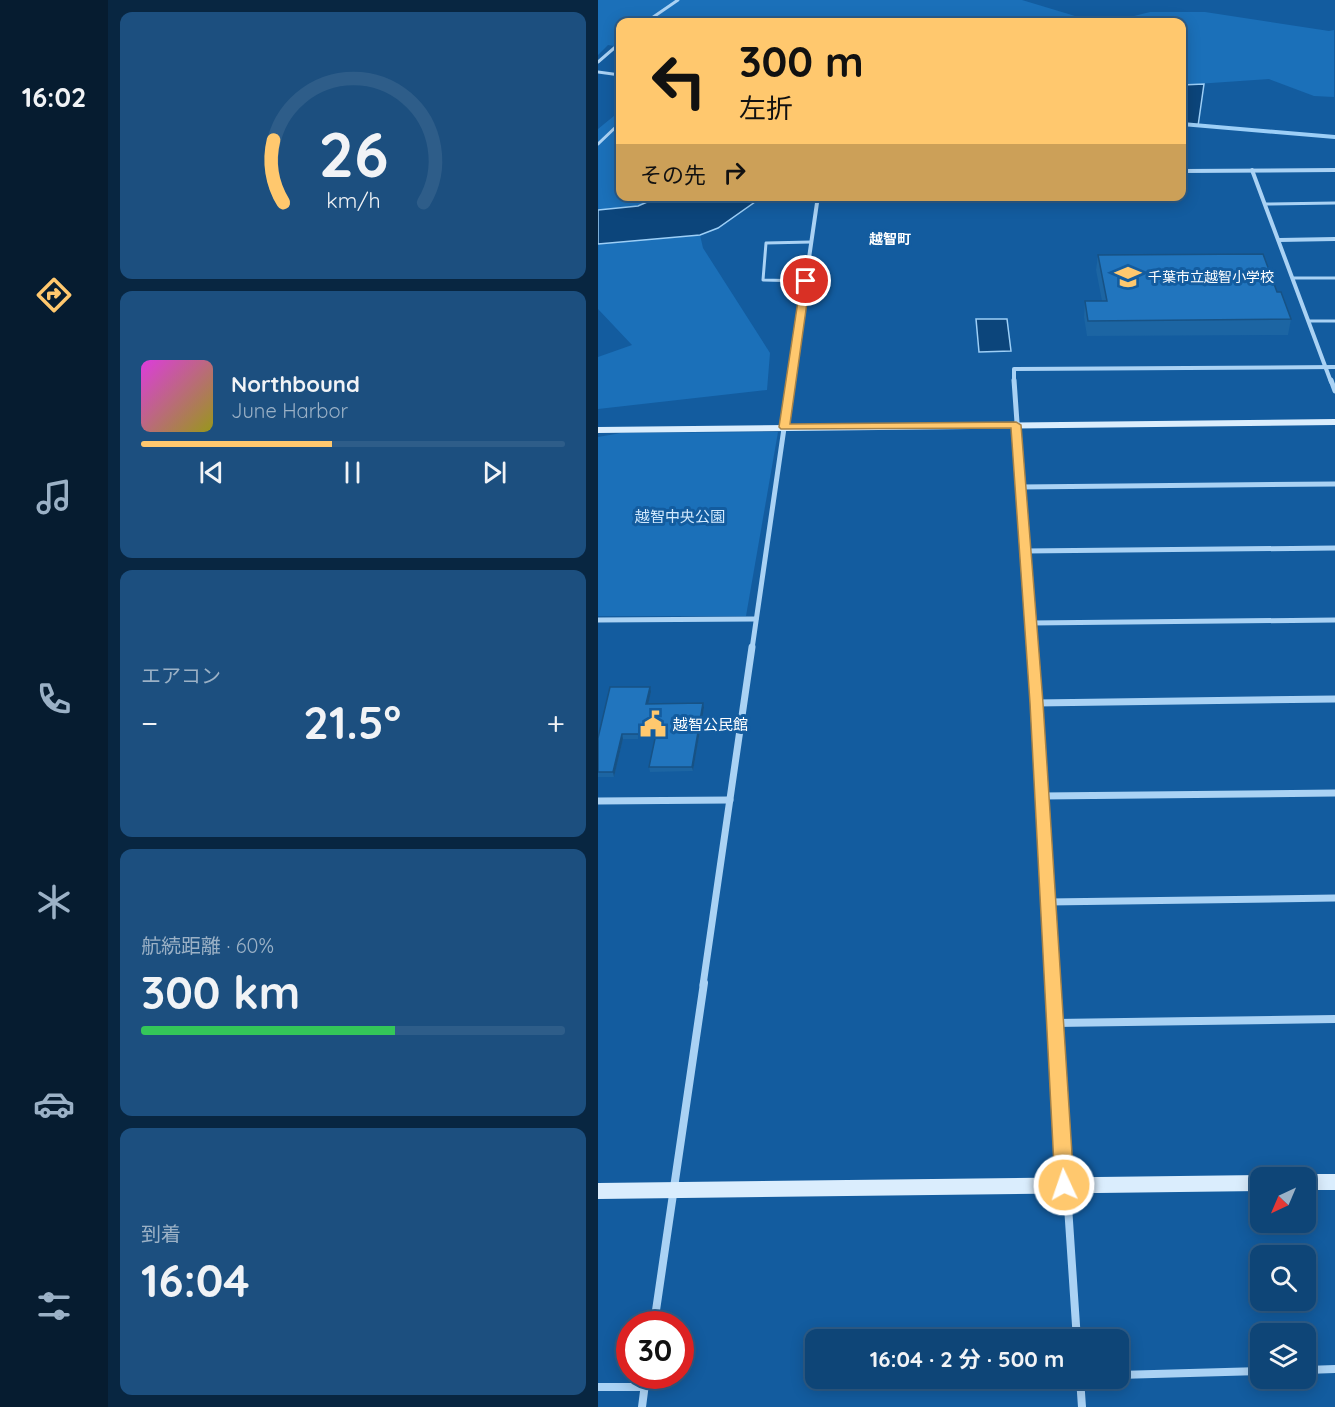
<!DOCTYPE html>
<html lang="ja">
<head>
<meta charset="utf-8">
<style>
	:root { --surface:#0e4577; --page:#1c4f7f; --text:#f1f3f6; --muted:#9bb1c6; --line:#2e5d89; --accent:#ffc86e }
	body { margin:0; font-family:Quicksand,"Noto Sans JP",sans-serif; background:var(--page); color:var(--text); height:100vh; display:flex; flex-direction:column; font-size:22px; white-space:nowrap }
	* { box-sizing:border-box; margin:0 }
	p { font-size:20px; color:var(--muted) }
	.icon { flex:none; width:33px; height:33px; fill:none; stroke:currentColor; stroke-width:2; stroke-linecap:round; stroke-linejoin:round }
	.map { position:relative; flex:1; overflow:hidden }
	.side { display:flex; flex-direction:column; gap:12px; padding:12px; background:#082641; width:490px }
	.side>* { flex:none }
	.guide { position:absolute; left:18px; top:18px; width:570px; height:183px; border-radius:12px; box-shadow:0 3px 15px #0003,0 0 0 2px var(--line); background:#ffc86e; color:#111; overflow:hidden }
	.needle { width:39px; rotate:224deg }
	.controls { position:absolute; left:652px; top:1167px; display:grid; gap:12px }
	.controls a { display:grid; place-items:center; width:66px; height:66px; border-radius:12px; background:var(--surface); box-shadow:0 3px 15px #0003,0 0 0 2px var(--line); font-size:30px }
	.speed { position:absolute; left:18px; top:1311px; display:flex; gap:12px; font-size:30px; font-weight:700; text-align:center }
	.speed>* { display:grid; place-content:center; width:78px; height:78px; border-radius:50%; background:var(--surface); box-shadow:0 3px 15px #0003,0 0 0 2px var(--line); line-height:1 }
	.speed .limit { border:9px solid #d22; background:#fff; color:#111 }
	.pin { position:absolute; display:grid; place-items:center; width:51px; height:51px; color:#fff; margin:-26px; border:3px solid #fff; border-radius:50%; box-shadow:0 2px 6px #0007 }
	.me { position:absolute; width:66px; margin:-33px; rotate:357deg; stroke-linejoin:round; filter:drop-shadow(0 0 4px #0008) }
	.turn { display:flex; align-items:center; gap:21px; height:126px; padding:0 24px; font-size:27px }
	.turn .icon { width:78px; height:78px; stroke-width:2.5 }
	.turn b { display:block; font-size:42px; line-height:51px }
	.then { display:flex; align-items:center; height:57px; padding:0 24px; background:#0003; gap:12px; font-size:22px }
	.big { font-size:45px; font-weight:700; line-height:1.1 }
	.side .widget { flex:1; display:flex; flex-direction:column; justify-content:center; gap:9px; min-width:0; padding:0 21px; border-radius:12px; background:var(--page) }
	.side .dial { align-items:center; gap:0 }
	.dial svg { height:156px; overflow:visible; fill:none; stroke:var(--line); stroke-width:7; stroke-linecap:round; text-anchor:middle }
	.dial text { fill:var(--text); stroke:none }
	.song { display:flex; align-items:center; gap:18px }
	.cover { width:72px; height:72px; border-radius:9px; background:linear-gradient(135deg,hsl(300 70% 55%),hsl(60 70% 35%)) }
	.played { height:6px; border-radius:3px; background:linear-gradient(90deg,var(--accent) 45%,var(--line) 45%) }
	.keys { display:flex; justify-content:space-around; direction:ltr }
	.heat { display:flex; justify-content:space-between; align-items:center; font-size:33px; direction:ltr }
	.charge { height:9px; border-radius:4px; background:linear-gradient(90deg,#34c759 60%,var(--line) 0) }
	.trip { position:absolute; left:207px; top:1329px; width:324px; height:60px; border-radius:12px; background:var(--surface); box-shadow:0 3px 15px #0003,0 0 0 2px var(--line); font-weight:700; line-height:60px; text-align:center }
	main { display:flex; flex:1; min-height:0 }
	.menu { display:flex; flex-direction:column; width:108px; justify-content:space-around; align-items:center; background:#061c30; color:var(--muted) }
	.menu .icon { width:42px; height:42px }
	.menu .on { color:var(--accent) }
	.menu b { font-size:27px; color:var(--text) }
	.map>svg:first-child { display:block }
	.green { fill:#1b70b9 }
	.water { fill:#0c457b; stroke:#9dcff7; stroke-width:1.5 }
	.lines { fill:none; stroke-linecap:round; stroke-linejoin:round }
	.stream { stroke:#9dcff7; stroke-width:4 }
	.lane { stroke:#aad2f4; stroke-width:3 }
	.street-far4 { stroke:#aad2f4; stroke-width:3 }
	.street-far3 { stroke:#aad2f4; stroke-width:4 }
	.street-far2 { stroke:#aad2f4; stroke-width:5 }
	.street-far1 { stroke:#aad2f4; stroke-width:7 }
	.street { stroke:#aad2f4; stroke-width:8 }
	.secondary { fill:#daedfd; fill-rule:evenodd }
	.wall { fill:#1c65a3 }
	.shaded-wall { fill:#175285 }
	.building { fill:#2175be; stroke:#175285; stroke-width:1.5 }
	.route { fill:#ffc86e; stroke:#a68248; stroke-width:1.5 }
	.labels { text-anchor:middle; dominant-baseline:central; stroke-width:6; stroke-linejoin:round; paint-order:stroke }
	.far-neighbourhood-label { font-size:14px; font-weight:bold; fill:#fff; stroke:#135c9f }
	.far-poi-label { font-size:14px; fill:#fff; stroke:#135c9f; text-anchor:start }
	.park-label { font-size:15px; fill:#d3eafe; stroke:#135c9f }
	.poi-label { font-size:15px; fill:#fff; stroke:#135c9f; text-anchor:start }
</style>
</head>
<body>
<main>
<nav class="menu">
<b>16:02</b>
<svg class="icon on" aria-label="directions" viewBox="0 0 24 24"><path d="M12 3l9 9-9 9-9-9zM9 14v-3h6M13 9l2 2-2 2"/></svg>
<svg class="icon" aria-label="music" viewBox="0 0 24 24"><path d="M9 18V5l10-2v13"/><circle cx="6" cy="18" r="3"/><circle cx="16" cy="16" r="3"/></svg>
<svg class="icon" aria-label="phone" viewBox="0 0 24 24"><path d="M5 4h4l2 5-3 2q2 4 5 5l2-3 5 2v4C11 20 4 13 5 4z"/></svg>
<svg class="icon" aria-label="climate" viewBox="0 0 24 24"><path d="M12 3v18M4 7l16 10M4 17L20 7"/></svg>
<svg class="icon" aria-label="car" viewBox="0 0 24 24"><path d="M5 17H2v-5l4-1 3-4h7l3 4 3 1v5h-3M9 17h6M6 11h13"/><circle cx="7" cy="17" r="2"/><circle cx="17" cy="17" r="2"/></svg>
<svg class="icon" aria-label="filters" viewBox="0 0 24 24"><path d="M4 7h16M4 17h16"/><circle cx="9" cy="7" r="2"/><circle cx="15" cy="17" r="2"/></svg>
</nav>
<section class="side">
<div class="widget dial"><svg viewBox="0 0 100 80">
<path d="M14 69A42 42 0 1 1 86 69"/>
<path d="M14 69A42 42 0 0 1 9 37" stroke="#ffc86e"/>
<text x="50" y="56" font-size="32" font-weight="700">26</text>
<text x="50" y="72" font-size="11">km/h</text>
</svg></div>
<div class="widget">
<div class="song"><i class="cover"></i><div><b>Northbound</b><p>June Harbor</p></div></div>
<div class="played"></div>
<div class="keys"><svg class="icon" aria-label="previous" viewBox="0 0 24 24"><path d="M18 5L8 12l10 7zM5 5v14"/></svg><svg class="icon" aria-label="pause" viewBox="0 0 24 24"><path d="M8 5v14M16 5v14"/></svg><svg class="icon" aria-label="next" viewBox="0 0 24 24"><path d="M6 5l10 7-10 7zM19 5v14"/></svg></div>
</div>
<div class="widget"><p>エアコン</p>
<div class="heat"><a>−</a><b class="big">21.5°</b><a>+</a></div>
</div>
<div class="widget"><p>航続距離 · 60%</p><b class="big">300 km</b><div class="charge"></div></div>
<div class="widget"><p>到着</p><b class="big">16:04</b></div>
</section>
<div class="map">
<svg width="737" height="1407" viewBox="0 0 737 1407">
	<rect width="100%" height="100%" fill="#135c9f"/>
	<!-- green -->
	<g class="green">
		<path d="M0,0H424L487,19L512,22L552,12H607L731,31L736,30V97L716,96L671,79L584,85V22H22V47L10,45L0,55Z"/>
		<path d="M22,111V196L61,197L40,206L0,210V129Z"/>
		<path d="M102,235L105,248L172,353L169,390L0,409V357L34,345L0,309V244Z"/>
		<path d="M180,432L148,616H0V437L23,433Z"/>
	</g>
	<!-- water -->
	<g class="water">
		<path d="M606,84L600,126L584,124V85Z"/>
		<path d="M61,197V196L164,197L120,228L102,235L0,244V210L40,206Z"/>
		<path d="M378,319H409L413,351L381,352Z"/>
	</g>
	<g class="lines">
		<!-- stream -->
		<path class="stream" d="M584,124L737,137"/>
		<!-- lane -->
		<g class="lane">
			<path d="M667,204L737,203"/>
			<path d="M696,278H737"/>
			<path d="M208,281L165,280L168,243L213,242"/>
			<path d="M712,321H737"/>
		</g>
		<!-- street-far4 -->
		<g class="street-far4">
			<path d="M48,22L80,0"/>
			<path d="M0,62L22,43"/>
			<path d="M0,72L22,75"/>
			<path d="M0,144L22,123"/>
		</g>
		<!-- street-far3 -->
		<g class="street-far3">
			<path d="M654,170L733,382"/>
			<path d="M584,171L737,170"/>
			<path d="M681,240L737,239"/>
			<path d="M193,382L220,196"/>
			<path d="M416,382V369L737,367"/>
		</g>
		<!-- street-far2 -->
		<g class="street-far2">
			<path d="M416,380L435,649"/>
			<path d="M733,380L737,391"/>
			<path d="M422,487L737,484"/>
			<path d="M427,551L737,548"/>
			<path d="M0,620L158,619"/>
			<path d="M433,623L737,620"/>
			<path d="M154,649L193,380"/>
		</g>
		<!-- street-far1 -->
		<g class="street-far1">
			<path d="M435,647L455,985"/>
			<path d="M438,703L737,699"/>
			<path d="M444,796L737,793"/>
			<path d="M0,801L132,800"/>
			<path d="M450,902L737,898"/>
			<path d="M105,985L154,647"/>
		</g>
		<!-- street -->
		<g class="street">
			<path d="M455,983L479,1340"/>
			<path d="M457,1023L737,1019"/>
			<path d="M56,1324L106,983"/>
			<path d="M708,1370L737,1369"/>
			<path d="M520,1375L663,1371"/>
			<path d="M482,1378L484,1407"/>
			<path d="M0,1387H47"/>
			<path d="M44,1407L48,1376"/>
		</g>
		<!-- secondary -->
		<g class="secondary">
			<path d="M737,419V425L0,433V427Z"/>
			<path d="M708,1174H737V1190H708V1178H702Z"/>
			<path d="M663,1175L669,1178H663V1191L0,1199V1183Z"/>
		</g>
	</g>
	<!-- wall -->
	<g class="wall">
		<path d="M500,255L679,292L693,319L690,335L489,336L486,317L487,301H504L498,270Z"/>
		<path d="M53,692L50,704L106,708L95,771L52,772L51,767L57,739H25L16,777H0V738Z"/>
	</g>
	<!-- shaded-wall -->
	<g class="shaded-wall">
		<path d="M52,687L53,692L49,709L48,704Z"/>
		<path d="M105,703L106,708L95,771L94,767Z"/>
		<path d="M24,734L25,739L16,777L15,772Z"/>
	</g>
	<!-- building -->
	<g class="building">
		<path d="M665,254L679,292H683L693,319L490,321L487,301H509L500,255Z"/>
		<path d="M12,687H52L48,704L105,703L94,767H51L58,734H24L15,772H0V738Z"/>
	</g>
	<!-- route -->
	<path class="route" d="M208,278L212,281L192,424L418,422L423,425L445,703L476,1185L473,1192L466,1194L460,1192L457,1185L432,703L413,428L183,429L181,427L203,281Z"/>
	<!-- icons -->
	<defs>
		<g id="school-bare" transform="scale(2.07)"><path d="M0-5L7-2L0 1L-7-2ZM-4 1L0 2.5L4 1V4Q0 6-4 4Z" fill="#ffc86e" stroke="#135c9f" stroke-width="2.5" paint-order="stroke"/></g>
		<g id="civic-bare" transform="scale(2.07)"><path d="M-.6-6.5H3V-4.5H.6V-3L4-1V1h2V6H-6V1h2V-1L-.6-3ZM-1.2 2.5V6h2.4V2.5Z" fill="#ffc86e" stroke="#135c9f" stroke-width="2.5" paint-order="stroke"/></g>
	</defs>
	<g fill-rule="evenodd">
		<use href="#school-bare" x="530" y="277"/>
		<use href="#civic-bare" x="55" y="724"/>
	</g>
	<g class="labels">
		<!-- far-neighbourhood labels -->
		<g class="far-neighbourhood-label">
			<text x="292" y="239">越智町</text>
		</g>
		<!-- far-poi labels -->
		<g class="far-poi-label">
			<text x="550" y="277">千葉市立越智小学校</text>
		</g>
		<!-- park labels -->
		<g class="park-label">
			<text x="82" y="516">越智中央公園</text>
		</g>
		<!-- poi labels -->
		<g class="poi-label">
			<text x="75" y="724">越智公民館</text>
		</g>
	</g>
</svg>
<div class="controls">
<a><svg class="needle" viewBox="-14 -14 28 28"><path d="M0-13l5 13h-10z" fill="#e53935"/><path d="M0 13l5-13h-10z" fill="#9bb1c6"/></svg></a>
<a><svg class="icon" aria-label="search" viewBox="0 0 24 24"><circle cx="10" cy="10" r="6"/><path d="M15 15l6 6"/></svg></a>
<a><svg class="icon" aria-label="layers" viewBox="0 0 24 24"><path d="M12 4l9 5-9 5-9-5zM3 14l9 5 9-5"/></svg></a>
</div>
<div class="speed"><div class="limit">30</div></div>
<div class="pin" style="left:208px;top:281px;background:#d93025"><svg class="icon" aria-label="arrive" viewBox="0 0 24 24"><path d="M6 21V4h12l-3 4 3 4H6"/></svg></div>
<svg class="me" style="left:466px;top:1185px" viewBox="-20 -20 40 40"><circle r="17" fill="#ffc86e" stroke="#fff" stroke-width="3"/><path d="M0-11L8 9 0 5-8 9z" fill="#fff"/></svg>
<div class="trip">16:04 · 2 分 · 500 m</div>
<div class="guide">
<div class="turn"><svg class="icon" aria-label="left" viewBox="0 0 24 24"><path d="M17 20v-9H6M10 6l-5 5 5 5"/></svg><div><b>300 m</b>左折</div></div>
<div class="then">その先<svg class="icon" aria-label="right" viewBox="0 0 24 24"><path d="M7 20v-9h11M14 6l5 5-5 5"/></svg></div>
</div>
</div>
</main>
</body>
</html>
